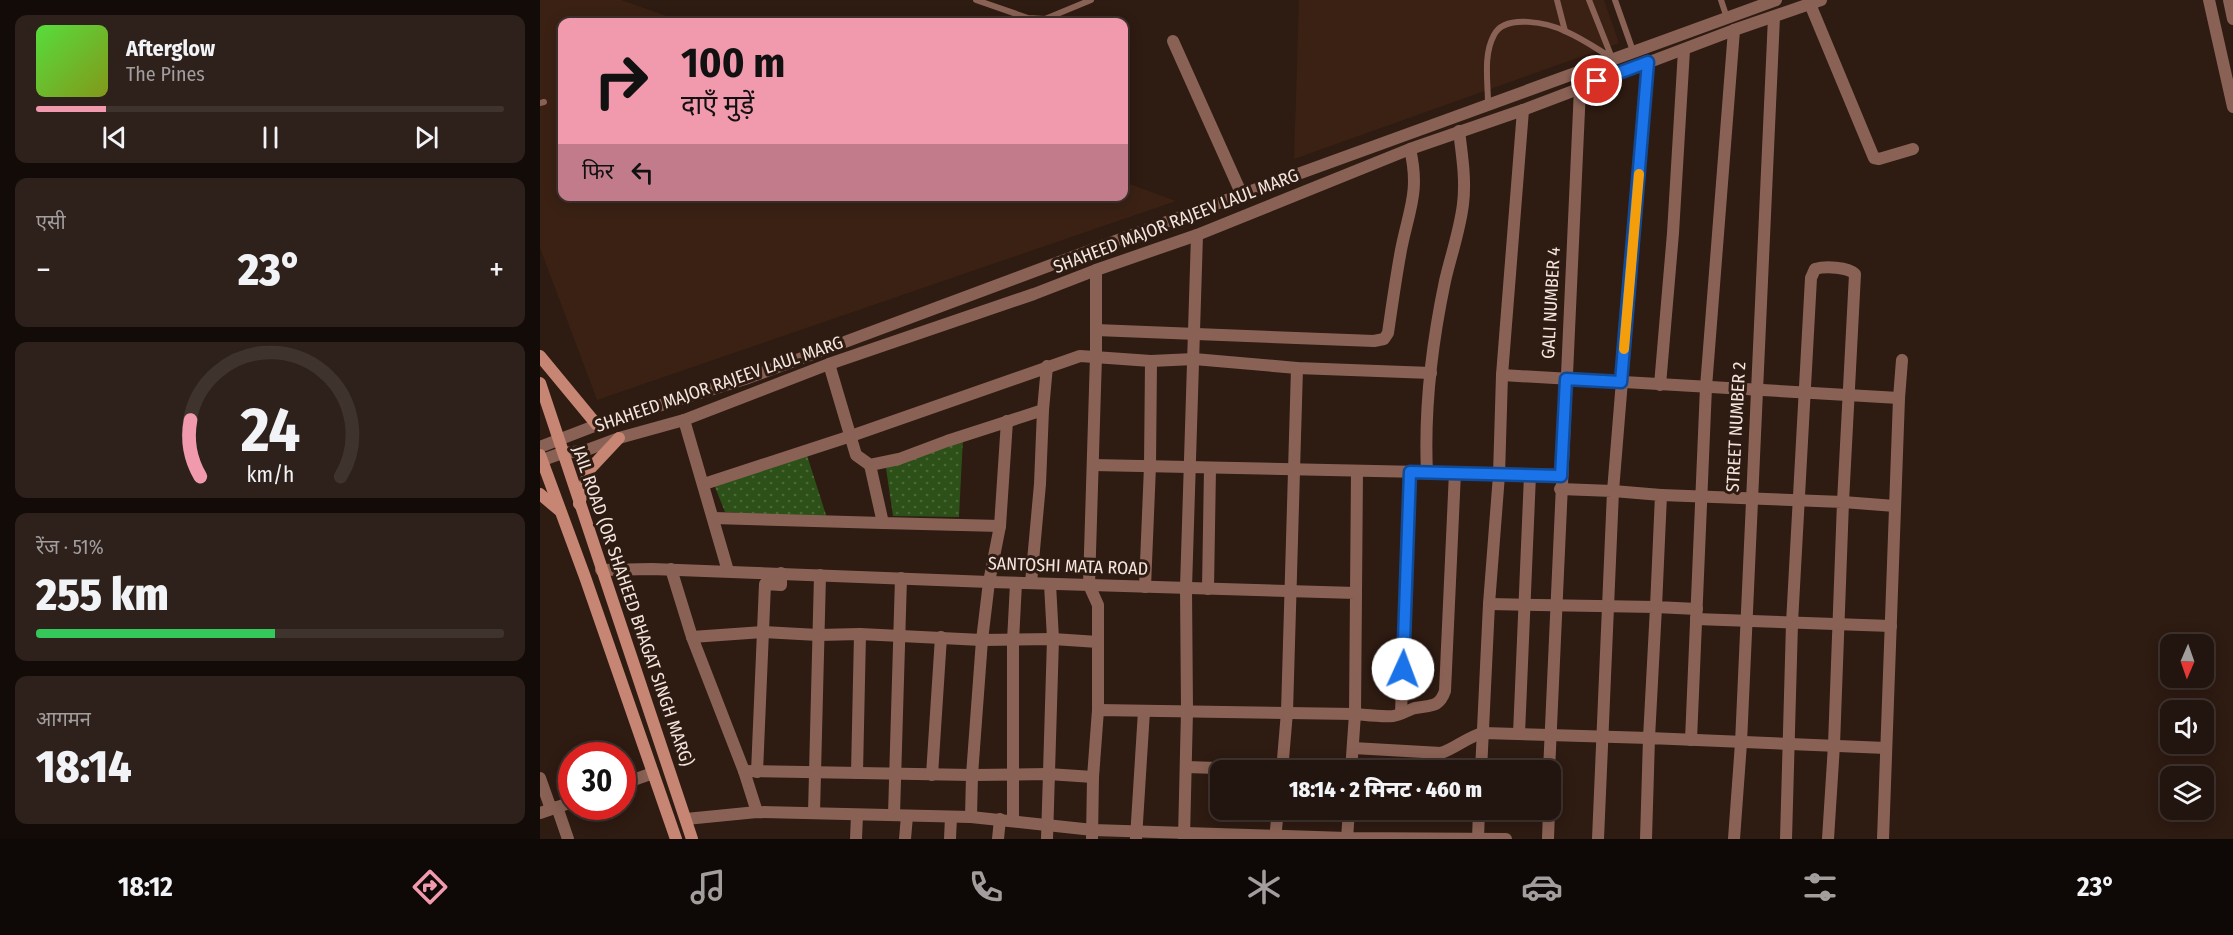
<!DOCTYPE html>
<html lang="hi">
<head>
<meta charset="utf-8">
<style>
	:root { --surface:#22140e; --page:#2e211c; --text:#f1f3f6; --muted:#a29e9e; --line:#3f332e; --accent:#f29aad }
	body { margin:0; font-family:"Fira Sans Condensed","Noto Sans Devanagari",sans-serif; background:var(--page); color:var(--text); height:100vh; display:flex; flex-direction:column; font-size:22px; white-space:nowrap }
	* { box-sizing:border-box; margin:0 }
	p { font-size:20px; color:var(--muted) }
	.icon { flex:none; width:33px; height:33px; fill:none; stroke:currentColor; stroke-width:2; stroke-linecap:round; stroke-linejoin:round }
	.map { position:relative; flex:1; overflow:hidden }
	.drawer { display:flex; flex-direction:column; gap:15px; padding:15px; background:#130b08; width:540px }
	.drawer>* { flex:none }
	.top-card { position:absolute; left:18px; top:18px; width:570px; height:183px; border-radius:12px; box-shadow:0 3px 15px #0003,0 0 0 2px var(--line); background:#f29aad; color:#111; overflow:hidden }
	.needle { width:39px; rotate:182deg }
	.tools { position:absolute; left:1620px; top:634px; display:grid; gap:12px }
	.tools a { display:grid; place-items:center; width:54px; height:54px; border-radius:12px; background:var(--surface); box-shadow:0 3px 15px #0003,0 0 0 2px var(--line); font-size:30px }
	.speed { position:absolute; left:18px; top:742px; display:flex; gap:12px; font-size:30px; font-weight:700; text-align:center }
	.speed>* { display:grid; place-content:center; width:78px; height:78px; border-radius:50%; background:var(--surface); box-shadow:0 3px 15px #0003,0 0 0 2px var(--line); line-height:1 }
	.speed .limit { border:9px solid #d22; background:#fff; color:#111 }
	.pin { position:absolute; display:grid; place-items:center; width:51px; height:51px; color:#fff; margin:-26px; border:3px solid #fff; border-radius:50%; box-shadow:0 2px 6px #0007 }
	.me { position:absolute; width:66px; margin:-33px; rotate:2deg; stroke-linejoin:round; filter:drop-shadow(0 0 4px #0008) }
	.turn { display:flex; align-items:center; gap:21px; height:126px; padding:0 24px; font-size:27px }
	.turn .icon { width:78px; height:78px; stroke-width:2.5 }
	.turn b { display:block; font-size:42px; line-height:51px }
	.then { display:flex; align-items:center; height:57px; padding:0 24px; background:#0003; gap:12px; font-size:22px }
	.big { font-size:45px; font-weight:800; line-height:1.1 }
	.drawer .widget { flex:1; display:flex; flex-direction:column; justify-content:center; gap:9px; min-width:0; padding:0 21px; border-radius:12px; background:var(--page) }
	.drawer .dial { align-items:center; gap:0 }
	.dial svg { height:156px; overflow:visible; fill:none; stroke:var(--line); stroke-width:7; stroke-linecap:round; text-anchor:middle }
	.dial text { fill:var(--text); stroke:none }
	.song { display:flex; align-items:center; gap:18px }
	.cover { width:72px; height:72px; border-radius:9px; background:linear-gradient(135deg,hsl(110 70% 55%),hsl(70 70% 35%)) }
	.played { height:6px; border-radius:3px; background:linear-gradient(90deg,var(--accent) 15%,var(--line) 15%) }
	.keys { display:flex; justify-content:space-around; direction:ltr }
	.heat { display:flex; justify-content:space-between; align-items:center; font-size:33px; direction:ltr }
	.charge { height:9px; border-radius:4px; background:linear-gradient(90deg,#34c759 51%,var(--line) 0) }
	.trip { position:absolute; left:670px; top:760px; width:351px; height:60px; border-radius:12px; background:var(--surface); box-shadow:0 3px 15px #0003,0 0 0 2px var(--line); font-weight:800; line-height:60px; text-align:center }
	.dock { display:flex; height:96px; justify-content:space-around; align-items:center; background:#0e0806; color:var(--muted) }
	.dock .icon { width:42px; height:42px }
	.dock .selected { color:var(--accent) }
	.dock b { font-size:27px; color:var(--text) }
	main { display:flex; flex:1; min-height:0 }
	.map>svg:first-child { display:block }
	.built { fill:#3a2114 }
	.park { fill:url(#park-dots) }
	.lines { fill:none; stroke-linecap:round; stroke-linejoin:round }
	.service { stroke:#8a6255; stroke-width:6 }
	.minor { stroke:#8a6255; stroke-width:12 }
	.tertiary { stroke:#8a6255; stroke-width:12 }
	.secondary { stroke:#c78673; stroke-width:12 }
	.route-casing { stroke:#114b97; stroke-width:15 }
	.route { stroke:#1a73e8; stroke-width:10 }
	.slow { stroke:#f59e0b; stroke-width:10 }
	.labels { text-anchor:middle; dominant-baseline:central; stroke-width:6; stroke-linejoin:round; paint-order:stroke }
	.street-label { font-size:18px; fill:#f3e5de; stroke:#2e1b12 }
</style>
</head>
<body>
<main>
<section class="drawer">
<div class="widget">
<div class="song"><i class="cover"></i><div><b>Afterglow</b><p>The Pines</p></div></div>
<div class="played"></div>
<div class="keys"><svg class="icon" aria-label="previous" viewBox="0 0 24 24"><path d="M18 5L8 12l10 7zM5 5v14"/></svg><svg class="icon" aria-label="pause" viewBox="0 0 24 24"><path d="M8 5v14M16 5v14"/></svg><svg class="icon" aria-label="next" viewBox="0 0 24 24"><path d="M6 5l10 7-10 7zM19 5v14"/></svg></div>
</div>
<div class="widget"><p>एसी</p>
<div class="heat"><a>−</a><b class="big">23°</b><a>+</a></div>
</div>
<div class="widget dial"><svg viewBox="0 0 100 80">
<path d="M14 69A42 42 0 1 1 86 69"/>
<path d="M14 69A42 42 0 0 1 9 40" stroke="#f29aad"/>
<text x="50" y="56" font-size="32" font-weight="700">24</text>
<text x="50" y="72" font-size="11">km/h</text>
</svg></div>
<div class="widget"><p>रेंज · 51%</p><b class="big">255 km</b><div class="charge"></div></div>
<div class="widget"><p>आगमन</p><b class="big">18:14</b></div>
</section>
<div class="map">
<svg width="1693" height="839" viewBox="0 0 1693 839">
	<defs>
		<pattern id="park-dots" width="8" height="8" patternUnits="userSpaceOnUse" patternTransform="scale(1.5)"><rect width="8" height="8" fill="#2c5017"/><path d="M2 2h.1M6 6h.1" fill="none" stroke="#4b6938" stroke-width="1.8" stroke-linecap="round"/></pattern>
	</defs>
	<rect width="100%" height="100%" fill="#2e1b12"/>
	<!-- built -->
	<g class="built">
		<path d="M0,0H81L144,22H22V196H584V182L636,201L57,400L0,248Z"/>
		<path d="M759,0H1064L1079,43L754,159Z"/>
	</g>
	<!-- park -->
	<g class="park">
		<path d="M423,438L419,517L353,516L346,468Z"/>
		<path d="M265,449L287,518L185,512L171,477Z"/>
	</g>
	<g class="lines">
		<!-- service -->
		<g class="service">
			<path d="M436,0L488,18L505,19L551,0"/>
			<path d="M1017,0L1025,31"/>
			<path d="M1075,0L1093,51"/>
			<path d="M1181,0L1187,18"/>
			<path d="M0,103L4,102"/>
			<path d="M948,104C948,82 943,55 954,35C965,13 1009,23 1027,32C1043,39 1057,49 1072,58L1049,0"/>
		</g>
		<!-- minor -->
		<g class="minor">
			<path d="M1270,4L1334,158L1339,159L1373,149"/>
			<path d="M633,41L702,195"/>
			<path d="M1108,62L1073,491L1121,495L1116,607L1157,609"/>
			<path d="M556,270V356L549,585L558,605V710"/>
			<path d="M556,330L834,341L844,339L848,333C852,305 856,277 861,250C869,209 880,192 870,149"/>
			<path d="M289,364L316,455L330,465L359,459L407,441L503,410"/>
			<path d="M962,375L1359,398"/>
			<path d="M1120,385L1133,233L1144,50"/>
			<path d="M144,420L188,571"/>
			<path d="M330,465L343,523L460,526"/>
			<path d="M553,465L1021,475"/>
			<path d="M887,473C884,409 892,343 905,281C911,255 920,230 923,204C926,180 922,155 919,131"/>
			<path d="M164,484L311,436L540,356L611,361L654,359L757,368L891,373"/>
			<path d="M1020,489L1073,491L1058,839"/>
			<path d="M1121,495L1303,502L1294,745L1288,839"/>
			<path d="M173,518L343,523"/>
			<path d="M131,569L152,637L204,771"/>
			<path d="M61,570L112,569L449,582L816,593L815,714L811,771"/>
			<path d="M491,583L500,484L503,410L507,366"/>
			<path d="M605,587L610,466L611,361"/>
			<path d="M668,589L670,468"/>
			<path d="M816,593L817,471"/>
			<path d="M1156,619L1351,626"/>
			<path d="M152,637L223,632L278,635L320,634L442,640L513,639L558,642"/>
			<path d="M861,713L870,473"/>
			<path d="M979,734L990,475"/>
			<path d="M1151,740L1166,387L1194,30"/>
			<path d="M813,748L901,753C916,748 927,737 943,733L1109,738L1116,607L949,604"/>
			<path d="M646,767L742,770"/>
			<path d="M742,771L747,712L757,368"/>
			<path d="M941,771L949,604L959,475L962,375L983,110"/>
			<path d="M1009,771L1040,88"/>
			<path d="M217,772L225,584L241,585V573"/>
			<path d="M317,773L320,634"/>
			<path d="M392,775L401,637"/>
			<path d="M0,778L11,809"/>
			<path d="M82,784L113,773"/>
			<path d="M17,807L28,839"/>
			<path d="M217,812L204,771L432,775L508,774L553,777"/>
			<path d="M0,813L32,802"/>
			<path d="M274,813L280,575"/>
			<path d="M354,815L361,578"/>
			<path d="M431,817L432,775L442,640L449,582L460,526L467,421"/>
			<path d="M146,819L217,812L431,817L553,830L807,838L966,839"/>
			<path d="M473,820V641L476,583"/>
			<path d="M596,838L604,711"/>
			<path d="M644,838L647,711L646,588L657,235"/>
			<path d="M316,839L317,815"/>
			<path d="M365,839L367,816"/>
			<path d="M410,839L411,817"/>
			<path d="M458,839L460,819"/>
			<path d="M507,839L513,639L510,584"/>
			<path d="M552,839L553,777L558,710L815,714C827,715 841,717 853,716C861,715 868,710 875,708C891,705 899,708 905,691L915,472"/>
			<path d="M735,839L738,810"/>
			<path d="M807,839L809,810"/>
			<path d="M938,839L939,810"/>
			<path d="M1008,839L1009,810"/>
			<path d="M1106,839L1109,738L1346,748"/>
			<path d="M1194,839L1201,743L1234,17"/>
			<path d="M1246,839L1252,623L1271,278L1275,269C1285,266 1308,267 1315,274L1303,502L1355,506"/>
			<path d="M1343,839L1359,398L1362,360"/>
		</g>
		<!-- tertiary -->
		<g class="tertiary">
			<path d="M1669,0L1693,107"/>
			<path d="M1689,0L1693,19"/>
			<path d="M0,447L57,425L208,378L629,221L1236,0"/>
			<path d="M0,461L22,453L44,451L79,438L144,420L289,364L494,294L556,270L657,235L870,149L983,110L1194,30L1281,0"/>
		</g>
		<!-- secondary -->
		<g class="secondary">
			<path d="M0,356L57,425"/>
			<path d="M0,383L152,839"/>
			<path d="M0,455L45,577L136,839"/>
			<path d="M0,494L19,510"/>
			<path d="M39,504L49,470L79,438"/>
		</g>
	</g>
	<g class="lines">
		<!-- route casing -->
		<g class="route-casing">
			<path id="route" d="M863,669L870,472L1021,476L1026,379L1081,382L1108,62L1057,81"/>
		</g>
		<!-- route -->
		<use href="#route" class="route"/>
		<!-- slow -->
		<path class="slow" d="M1084,349L1099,174"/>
	</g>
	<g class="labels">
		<!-- street labels -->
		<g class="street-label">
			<text transform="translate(636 221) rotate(-21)">SHAHEED MAJOR RAJEEV LAUL MARG</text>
			<text transform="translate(1011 303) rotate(-87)">GALI NUMBER 4</text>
			<text transform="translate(179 384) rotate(-19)">SHAHEED MAJOR RAJEEV LAUL MARG</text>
			<text transform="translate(1196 427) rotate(-87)">STREET NUMBER 2</text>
			<text transform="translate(528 566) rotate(2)">SANTOSHI MATA ROAD</text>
			<text transform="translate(93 606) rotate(71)">JAIL ROAD (OR SHAHEED BHAGAT SINGH MARG)</text>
		</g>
	</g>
</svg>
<div class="tools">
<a><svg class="needle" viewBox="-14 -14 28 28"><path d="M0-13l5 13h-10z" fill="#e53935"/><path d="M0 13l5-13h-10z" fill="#a29e9e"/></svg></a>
<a><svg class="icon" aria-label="sound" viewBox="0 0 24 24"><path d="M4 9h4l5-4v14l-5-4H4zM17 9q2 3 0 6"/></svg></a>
<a><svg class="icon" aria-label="layers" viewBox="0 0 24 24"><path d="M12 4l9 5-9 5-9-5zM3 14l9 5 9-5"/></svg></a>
</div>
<div class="speed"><div class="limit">30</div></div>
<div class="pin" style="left:1057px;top:81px;background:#d93025"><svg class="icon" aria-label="arrive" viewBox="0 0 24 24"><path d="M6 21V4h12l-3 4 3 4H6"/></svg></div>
<svg class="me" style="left:863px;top:669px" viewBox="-20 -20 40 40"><circle r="19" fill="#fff"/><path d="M0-13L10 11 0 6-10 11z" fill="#1a73e8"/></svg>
<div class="trip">18:14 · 2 मिनट · 460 m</div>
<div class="top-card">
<div class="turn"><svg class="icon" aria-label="right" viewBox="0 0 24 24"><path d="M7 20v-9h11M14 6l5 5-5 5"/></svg><div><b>100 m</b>दाएँ मुड़ें</div></div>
<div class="then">फिर<svg class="icon" aria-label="left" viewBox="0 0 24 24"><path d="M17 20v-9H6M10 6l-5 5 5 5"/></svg></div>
</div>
</div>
</main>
<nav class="dock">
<b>18:12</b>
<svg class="icon selected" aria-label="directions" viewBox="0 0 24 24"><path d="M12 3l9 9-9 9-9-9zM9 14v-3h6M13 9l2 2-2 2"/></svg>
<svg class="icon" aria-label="music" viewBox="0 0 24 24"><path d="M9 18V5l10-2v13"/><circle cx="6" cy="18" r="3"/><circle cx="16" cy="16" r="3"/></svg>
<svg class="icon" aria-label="phone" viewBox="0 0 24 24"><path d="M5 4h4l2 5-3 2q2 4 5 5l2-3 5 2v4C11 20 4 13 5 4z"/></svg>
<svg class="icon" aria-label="climate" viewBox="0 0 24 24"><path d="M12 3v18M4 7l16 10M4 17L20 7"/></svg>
<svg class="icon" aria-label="car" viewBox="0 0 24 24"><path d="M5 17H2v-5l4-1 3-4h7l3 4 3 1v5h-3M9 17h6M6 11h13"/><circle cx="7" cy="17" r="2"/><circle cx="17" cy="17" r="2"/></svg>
<svg class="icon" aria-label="filters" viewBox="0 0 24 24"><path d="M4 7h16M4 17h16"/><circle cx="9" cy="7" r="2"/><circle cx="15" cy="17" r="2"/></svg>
<b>23°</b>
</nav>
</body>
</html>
